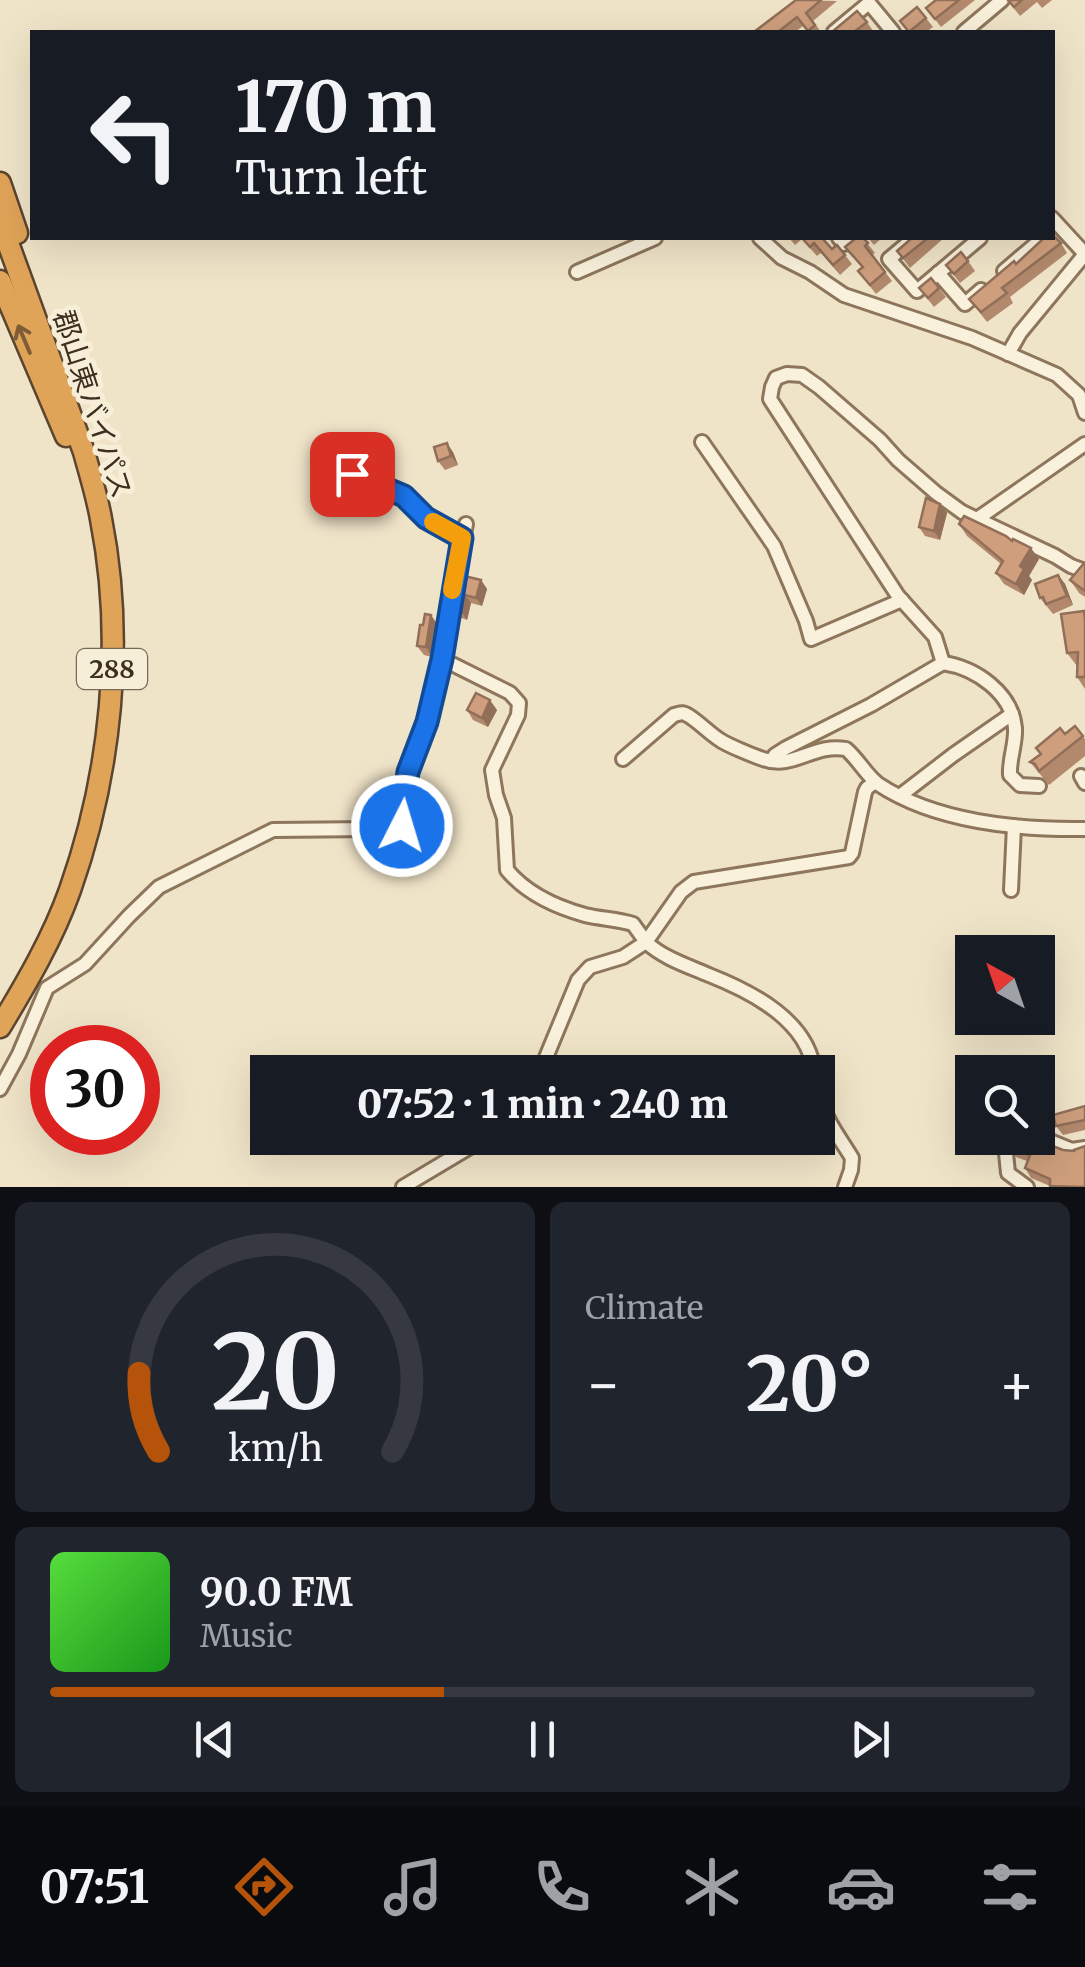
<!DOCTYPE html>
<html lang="en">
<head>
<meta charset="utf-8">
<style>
	:root { --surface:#171b24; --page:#20242c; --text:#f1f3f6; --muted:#9ea1a6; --line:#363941; --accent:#b45309 }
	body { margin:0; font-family:Merriweather,"Noto Sans JP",serif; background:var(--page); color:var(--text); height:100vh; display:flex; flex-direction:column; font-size:38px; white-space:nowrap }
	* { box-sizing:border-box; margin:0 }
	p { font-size:32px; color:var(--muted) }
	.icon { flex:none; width:55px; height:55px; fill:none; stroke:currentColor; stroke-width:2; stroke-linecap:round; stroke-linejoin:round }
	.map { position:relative; height:1187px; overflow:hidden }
	.side { display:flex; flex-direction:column; gap:15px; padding:15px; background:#0d0f14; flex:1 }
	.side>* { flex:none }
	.banner { position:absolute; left:30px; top:30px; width:1025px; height:210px; border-radius:0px; box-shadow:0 10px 40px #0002; background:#171b24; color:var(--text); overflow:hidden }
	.needle { width:65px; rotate:320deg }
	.buttons { position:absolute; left:955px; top:935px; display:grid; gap:20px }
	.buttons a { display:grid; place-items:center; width:100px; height:100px; border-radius:0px; background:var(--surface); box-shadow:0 10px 40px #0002; font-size:50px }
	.speed { position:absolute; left:30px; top:1025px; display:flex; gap:20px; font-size:50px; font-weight:700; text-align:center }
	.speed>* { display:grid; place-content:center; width:130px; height:130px; border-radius:50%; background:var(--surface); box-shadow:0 10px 40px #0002; line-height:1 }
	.speed .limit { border:15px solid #d22; background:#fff; color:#111 }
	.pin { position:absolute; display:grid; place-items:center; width:85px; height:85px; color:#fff; margin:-42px; border-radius:20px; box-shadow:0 5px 15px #0006 }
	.me { position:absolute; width:110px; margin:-55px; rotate:5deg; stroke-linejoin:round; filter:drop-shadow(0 0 8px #0008) }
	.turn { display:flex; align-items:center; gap:35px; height:210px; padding:0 40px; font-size:45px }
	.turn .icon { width:130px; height:130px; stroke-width:2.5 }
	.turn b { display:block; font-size:70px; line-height:85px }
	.big { font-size:75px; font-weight:800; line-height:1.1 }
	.side .tile { flex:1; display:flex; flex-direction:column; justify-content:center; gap:15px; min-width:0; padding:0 35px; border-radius:15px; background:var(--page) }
	.side .dial { align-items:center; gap:0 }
	.dial svg { height:260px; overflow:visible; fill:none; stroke:var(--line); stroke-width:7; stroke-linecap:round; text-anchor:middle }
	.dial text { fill:var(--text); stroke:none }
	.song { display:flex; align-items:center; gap:30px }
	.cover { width:120px; height:120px; border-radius:15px; background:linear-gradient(135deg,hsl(110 70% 55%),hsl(120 70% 35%)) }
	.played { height:10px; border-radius:5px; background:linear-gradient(90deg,var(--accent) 40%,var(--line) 40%) }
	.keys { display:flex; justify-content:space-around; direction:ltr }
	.heat { display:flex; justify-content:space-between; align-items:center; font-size:55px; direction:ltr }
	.side .tiles { flex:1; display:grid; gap:15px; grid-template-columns:1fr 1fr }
	.tile:last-child { grid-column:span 2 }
	.trip { position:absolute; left:250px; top:1055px; width:585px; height:100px; border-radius:0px; background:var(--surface); box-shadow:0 10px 40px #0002; font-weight:800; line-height:100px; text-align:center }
	.menu { display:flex; height:160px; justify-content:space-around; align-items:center; background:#090b0e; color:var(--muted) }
	.menu .icon { width:70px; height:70px }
	.menu .on { color:var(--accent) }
	.menu b { font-size:45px; color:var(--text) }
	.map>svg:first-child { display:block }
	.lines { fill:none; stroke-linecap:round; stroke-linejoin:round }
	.minor-casing { stroke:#8d765c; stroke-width:18 }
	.highway-casing { stroke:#5b4430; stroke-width:25 }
	.minor { stroke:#faf1dc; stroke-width:12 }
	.highway { stroke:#e0a458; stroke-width:20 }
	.wall { fill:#b2896c }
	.shaded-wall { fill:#916f58 }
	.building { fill:#cf9f7d; stroke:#916f58; stroke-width:2.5 }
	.oneway { stroke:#7e5d36 }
	.route-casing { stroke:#114b97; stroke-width:25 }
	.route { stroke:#1a73e8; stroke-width:18 }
	.slow { stroke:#f59e0b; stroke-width:18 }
	.labels { text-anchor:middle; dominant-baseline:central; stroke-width:10; stroke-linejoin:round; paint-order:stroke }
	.shield { fill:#f7eed8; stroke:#756857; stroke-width:2.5 }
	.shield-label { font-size:25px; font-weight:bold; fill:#3d2e20 }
	.street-label { font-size:28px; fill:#3d2e20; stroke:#f7eed8 }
</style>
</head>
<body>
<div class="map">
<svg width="1085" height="1187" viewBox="0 0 1085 1187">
	<rect width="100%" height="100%" fill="#f0e4c8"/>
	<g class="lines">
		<!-- minor casing -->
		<g class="minor-casing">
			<g id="minor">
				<path d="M834,32L869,3L893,32"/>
				<path d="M964,32L1002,0"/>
				<path d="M760,238L782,258L810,272L844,295L972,338L1057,375L1079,395L1085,413"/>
				<path d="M839,238L844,244L851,238"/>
				<path d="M914,238L889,259L917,291L980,238"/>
				<path d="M1004,271L1043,238"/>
				<path d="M577,272L655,238"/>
				<path d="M938,273L965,304L981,290"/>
				<path d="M1008,354L1020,333L1085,254L1052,218"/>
				<path d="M702,442L774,546L806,621L811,639L902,600"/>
				<path d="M352,474L404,496L426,517L462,538"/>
				<path d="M977,519L1085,444"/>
				<path d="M442,659L510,693L519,703L518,715L492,770L496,795L504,818L507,870C526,893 556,907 585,915C601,919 618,919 633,924L646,942L681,892L694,882L849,857L852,853L865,792L867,788L875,782"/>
				<path d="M623,759L674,715C682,713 682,712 689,716C700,723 709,733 720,740C727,745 754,756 763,759C794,770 813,743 846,749C858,759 866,775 878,784C935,822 1019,830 1085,829"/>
				<path d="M771,761L775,755L786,748L871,705L943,663"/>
				<path d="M1081,776L1085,783"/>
				<path d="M1039,786L1020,785L1010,775C1009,759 1016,744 1015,728C1012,693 976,668 943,663L935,637L898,596L770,399L772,387L776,378L787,374L802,375L819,387L880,440L898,460L936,493L962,512L1055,556L1071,566L1085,571"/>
				<path d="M901,795L953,755L1012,714"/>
				<path d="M1011,890L1014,826"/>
				<path d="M540,1072L578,980L590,967L623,957L646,942C663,958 688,966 709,975C752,992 809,1021 814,1072"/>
				<path d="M0,1089L19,1054L47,988L85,964L129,916L159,887L273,830L373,829L402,826L408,821L412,816V809L406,786L408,772L427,722L442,659L450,607L466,524"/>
				<path d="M818,1092C825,1120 838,1135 852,1158L851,1170L845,1187"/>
				<path d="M1038,1136L1072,1150L1085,1148"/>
				<path d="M1008,1138L1006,1153L1008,1173L1027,1187"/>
				<path d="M403,1187L485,1138"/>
			</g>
		</g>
		<!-- highway casing -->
		<g class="highway-casing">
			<g id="highway">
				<path d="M0,183L17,233"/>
				<path d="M0,221L84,452C90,474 97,496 101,519C125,641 111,774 70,890C53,938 26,984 0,1027"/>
				<path d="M0,281L66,436"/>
			</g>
		</g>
		<!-- minor -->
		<use href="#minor" class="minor"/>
		<!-- highway -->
		<use href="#highway" class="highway"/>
	</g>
	<!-- wall -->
	<g class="wall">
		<path d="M796,0L837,1L813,21L821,32H808L803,26L795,32H754Z"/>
		<path d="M936,0H975L941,27L926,8Z"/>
		<path d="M1007,0H1052L1042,8L1037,2L1020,16Z"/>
		<path d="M926,18L933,27L926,32H909L900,21Z"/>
		<path d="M867,22L873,31L872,32H832Z"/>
		<path d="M789,238H822L832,249L845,255L852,264L840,275L821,253L817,256L802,239L795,245Z"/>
		<path d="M863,238L875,253L872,255L892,281L876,294L858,271L862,268L845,247Z"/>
		<path d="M868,238H882L874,245Z"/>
		<path d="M912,238H944L910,268L897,251Z"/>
		<path d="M1061,243L1067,253L1010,297L1013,303L987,322L969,299L1016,264Z"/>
		<path d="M968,261L975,271L960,283L946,265Z"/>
		<path d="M919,288H939L946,297L934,307Z"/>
		<path d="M453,452L458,465L445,470L438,461Z"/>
		<path d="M940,504L947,513L940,540L925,536L919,527Z"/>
		<path d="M959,524L1039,559L1029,576L1032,580L1024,595L1004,584L996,573L1001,564L967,536Z"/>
		<path d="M1085,564V597L1079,593L1070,580Z"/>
		<path d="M1058,575L1065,584L1073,605L1053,614L1040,598Z"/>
		<path d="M481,580L487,589L482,606L471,603L467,620L459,617L453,609Z"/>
		<path d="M431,615L437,624L432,657L424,655L417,646L423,625Z"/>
		<path d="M1085,621V689L1077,677V666L1067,653Z"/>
		<path d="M467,710H497L488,727L473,720Z"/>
		<path d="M1075,726L1085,739V756L1049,785L1030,762Z"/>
		<path d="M972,1098V1129H970L964,1119L965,1105Z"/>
		<path d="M1085,1106V1130L1063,1135L1056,1126Z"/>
		<path d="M1010,1148L1063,1150L1074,1151L1050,1186L1031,1178L1025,1168L1027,1161L1016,1157Z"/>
	</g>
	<!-- shaded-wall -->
	<g class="shaded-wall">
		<path d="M447,443L453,452L458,465L451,456Z"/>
		<path d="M940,504L947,513L940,540L934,531Z"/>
		<path d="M1031,548L1039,559L1029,576L1032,580L1024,595L1016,584L1020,566Z"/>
		<path d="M1058,575L1065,584L1073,605L1067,596Z"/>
		<path d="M481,580L487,589L482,606L476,598Z"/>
		<path d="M465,595L471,603L467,620L461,611Z"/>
		<path d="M431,615L437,624L432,657L426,647Z"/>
		<path d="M490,700L497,710L488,727L482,718Z"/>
	</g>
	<!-- building -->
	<g class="building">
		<path d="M796,0H821L806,13L815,25L808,31L797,17L778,32H754Z"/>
		<path d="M936,0H959L935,19L926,8Z"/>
		<path d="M1008,0H1022L1014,7Z"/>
		<path d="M917,7L926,18L909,32L900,21Z"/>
		<path d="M857,11L867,22L854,32H832Z"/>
		<path d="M1052,234L1061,243L1002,288L1007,293L981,312L969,299L1014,261L1016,264L1044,238H1052Z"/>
		<path d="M802,238H822L832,249L837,245L845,255L833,265L814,243L810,247Z"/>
		<path d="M856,238H863L868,243L865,246L885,272L870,285L858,271L863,267L845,247Z"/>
		<path d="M912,238H928L903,258L897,251Z"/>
		<path d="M961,252L968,261L954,274L946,265Z"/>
		<path d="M931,278L939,288L928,298L919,288Z"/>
		<path d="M447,443L451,456L438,461L434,447Z"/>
		<path d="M926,498L940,504L934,531L919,527Z"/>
		<path d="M964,516L1006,536L1012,541L1013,539L1031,548L1020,566L1024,569L1016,584L996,573L1003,561L959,524Z"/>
		<path d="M1084,563L1085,564V591L1070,580Z"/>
		<path d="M460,575L481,580L476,598L465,595L461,611L453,609Z"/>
		<path d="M1058,575L1067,596L1046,604L1043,597L1040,598L1035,584Z"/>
		<path d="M1084,611L1085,621V677H1077L1078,652L1067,653L1061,614Z"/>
		<path d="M425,614L431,615L426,647L417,646L420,625H423Z"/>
		<path d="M476,693L490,700L482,718L467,710Z"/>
		<path d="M1075,726L1083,736L1039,771L1035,764L1030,762L1041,754L1036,748L1060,728L1065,734Z"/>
		<path d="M965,1098H972V1119H964L962,1105H965Z"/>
		<path d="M1085,1106V1120L1056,1126L1053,1115Z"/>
		<path d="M1012,1138H1032L1063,1150L1074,1151V1150L1085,1146V1187L1050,1186V1179L1025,1168L1030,1155L1010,1148Z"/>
	</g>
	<!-- one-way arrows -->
	<defs><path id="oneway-shaft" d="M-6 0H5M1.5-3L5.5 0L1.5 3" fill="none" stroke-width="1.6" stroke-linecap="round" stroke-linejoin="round" transform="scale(2.5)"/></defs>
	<use class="oneway" href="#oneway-shaft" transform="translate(24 339) rotate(-113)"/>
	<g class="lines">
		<!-- route casing -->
		<g class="route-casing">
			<path id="route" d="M352,474L404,496L426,518L462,538L442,659L427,722L408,772L406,786L412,816L402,826"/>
		</g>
		<!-- route -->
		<use href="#route" class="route"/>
		<!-- slow -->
		<path class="slow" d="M433,522L462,538L452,590"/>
	</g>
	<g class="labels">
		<!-- shield labels -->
		<rect class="shield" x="77" y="649" width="70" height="40" rx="8"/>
		<g class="shield-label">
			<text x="112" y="669">288</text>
		</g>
		<!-- street labels -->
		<g class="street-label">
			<text transform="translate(93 404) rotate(72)">郡山東バイパス</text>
		</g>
	</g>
</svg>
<div class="buttons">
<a><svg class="needle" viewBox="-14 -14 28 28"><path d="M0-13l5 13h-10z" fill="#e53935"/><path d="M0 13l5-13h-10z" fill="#9ea1a6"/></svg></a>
<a><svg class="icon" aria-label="search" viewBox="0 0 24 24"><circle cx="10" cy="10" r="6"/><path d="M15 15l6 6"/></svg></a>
</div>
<div class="speed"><div class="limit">30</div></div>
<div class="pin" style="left:352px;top:474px;background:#d93025"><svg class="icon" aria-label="arrive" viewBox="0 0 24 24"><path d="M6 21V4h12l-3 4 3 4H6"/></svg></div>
<svg class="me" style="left:402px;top:826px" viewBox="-20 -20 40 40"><circle r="17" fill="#1a73e8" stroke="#fff" stroke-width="3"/><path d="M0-11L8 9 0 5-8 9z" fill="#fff"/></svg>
<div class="trip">07:52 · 1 min · 240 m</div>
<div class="banner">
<div class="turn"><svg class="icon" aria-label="left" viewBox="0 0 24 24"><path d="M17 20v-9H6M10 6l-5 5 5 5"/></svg><div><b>170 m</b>Turn left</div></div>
</div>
</div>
<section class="side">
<div class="tiles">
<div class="tile dial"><svg viewBox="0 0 100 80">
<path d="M14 69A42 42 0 1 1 86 69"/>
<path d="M14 69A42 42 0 0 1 8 45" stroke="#b45309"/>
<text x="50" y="56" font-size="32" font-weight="700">20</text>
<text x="50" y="72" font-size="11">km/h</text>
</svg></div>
<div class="tile"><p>Climate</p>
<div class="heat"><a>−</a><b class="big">20°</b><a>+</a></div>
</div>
<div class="tile">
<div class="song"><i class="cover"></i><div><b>90.0 FM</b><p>Music</p></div></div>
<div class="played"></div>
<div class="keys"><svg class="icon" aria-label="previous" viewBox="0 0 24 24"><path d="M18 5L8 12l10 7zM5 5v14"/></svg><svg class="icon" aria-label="pause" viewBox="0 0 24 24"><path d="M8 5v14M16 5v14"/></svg><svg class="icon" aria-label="next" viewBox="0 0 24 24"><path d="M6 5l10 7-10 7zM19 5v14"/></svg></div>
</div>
</div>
</section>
<nav class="menu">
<b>07:51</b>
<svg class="icon on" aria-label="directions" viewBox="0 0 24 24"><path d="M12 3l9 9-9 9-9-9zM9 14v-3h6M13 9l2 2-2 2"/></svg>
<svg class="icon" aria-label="music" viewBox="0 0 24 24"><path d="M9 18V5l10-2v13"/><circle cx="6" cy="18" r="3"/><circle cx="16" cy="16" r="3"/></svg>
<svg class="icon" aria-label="phone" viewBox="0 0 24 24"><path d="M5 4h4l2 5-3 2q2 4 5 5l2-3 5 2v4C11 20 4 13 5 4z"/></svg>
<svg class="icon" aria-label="climate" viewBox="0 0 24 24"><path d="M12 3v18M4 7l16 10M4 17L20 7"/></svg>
<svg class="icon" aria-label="car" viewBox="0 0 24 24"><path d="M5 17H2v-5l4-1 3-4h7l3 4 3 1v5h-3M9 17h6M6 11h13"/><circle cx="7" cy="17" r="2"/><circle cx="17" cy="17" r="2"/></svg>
<svg class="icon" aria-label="filters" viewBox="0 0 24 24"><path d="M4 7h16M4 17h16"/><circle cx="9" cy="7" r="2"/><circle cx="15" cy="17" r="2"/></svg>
</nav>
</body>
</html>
